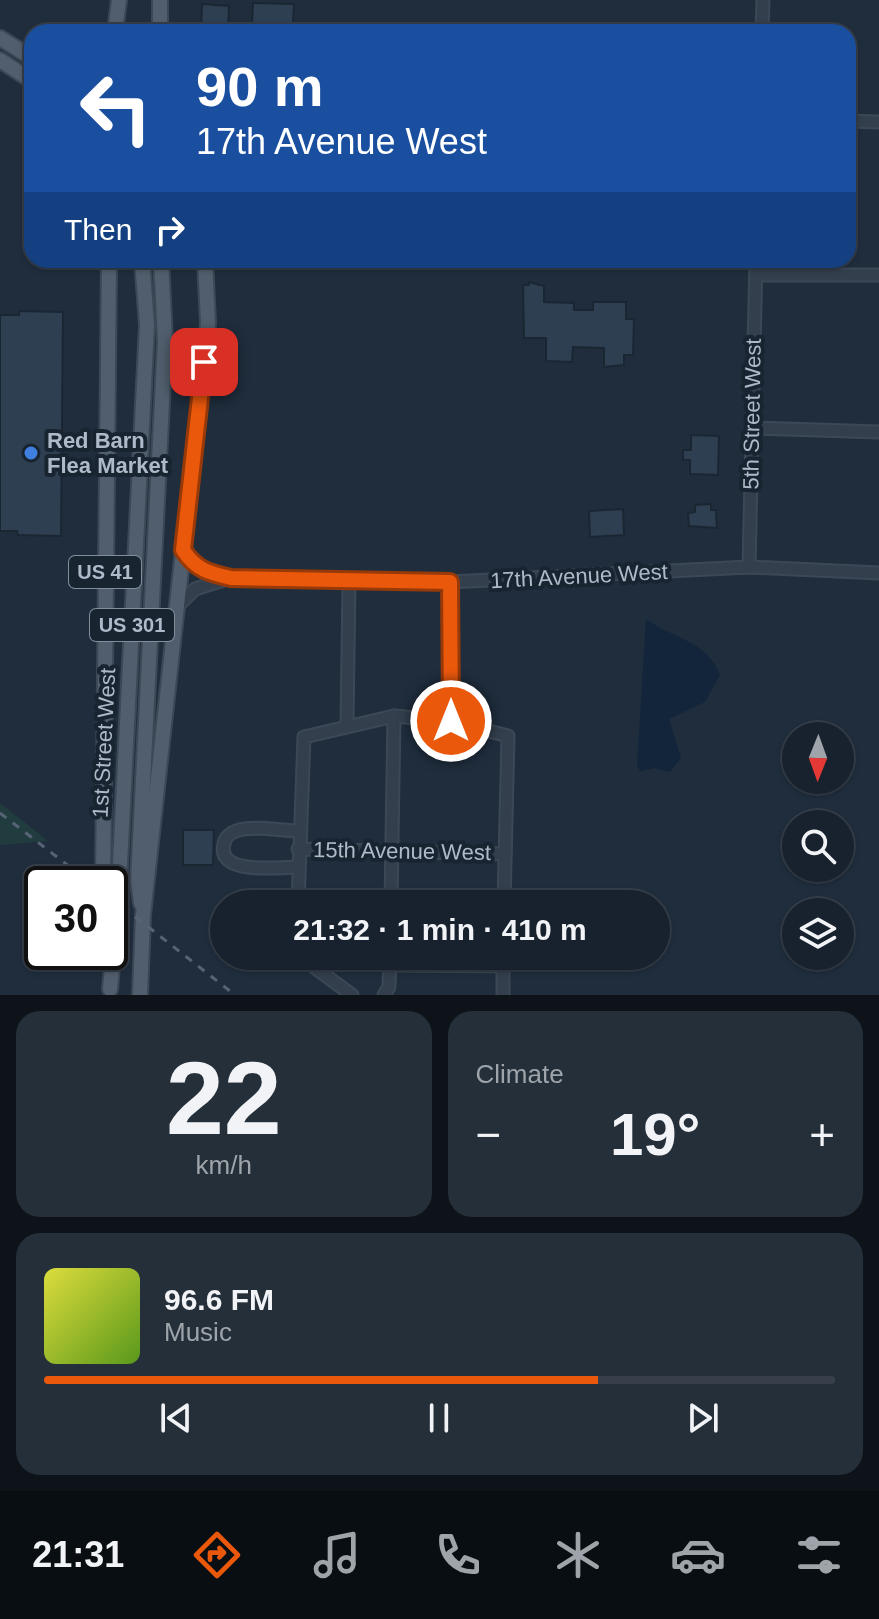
<!DOCTYPE html>
<html lang="en">
<head>
<meta charset="utf-8">
<style>
	:root { --surface:#17222e; --page:#242f3a; --text:#f1f3f6; --muted:#9ea4aa; --line:#363f4a; --accent:#ea580c }
	body { margin:0; font-family:Arial,sans-serif; background:var(--page); color:var(--text); height:100vh; display:flex; flex-direction:column; font-size:30px; white-space:nowrap }
	* { box-sizing:border-box; margin:0 }
	p { font-size:26px; color:var(--muted) }
	.icon { flex:none; width:44px; height:44px; fill:none; stroke:currentColor; stroke-width:2; stroke-linecap:round; stroke-linejoin:round }
	.map { position:relative; height:995px; overflow:hidden }
	.sheet { display:flex; flex-direction:column; gap:16px; padding:16px; background:#0d1319; flex:1 }
	.sheet>* { flex:none }
	.guide { position:absolute; left:24px; top:24px; width:832px; height:244px; border-radius:24px; box-shadow:0 2px 6px #0004,0 0 0 2px var(--line); background:#1a4fa0; color:#fff; overflow:hidden }
	.needle { width:52px; rotate:181deg }
	.controls { position:absolute; left:782px; top:722px; display:grid; gap:16px }
	.controls a { display:grid; place-items:center; width:72px; height:72px; border-radius:50%; background:var(--surface); box-shadow:0 2px 6px #0004,0 0 0 2px var(--line); font-size:40px }
	.speed { position:absolute; left:24px; top:866px; display:flex; gap:16px; font-size:40px; font-weight:700; text-align:center }
	.speed>* { display:grid; place-content:center; width:104px; height:104px; border-radius:50%; background:var(--surface); box-shadow:0 2px 6px #0004,0 0 0 2px var(--line); line-height:1 }
	.speed .limit { border:4px solid #111; border-radius:12px; background:#fff; color:#111 }
	.pin { position:absolute; display:grid; place-items:center; width:68px; height:68px; color:#fff; margin:-34px; border-radius:16px; box-shadow:0 4px 12px #0006 }
	.me { position:absolute; width:88px; margin:-44px; rotate:0deg; stroke-linejoin:round; filter:drop-shadow(0 0 6px #0008) }
	.turn { display:flex; align-items:center; gap:28px; height:168px; padding:0 40px; font-size:36px }
	.turn .icon { width:104px; height:104px; stroke-width:2.5 }
	.turn b { display:block; font-size:56px; line-height:68px }
	.then { display:flex; align-items:center; height:76px; padding:0 40px; background:#0003; gap:16px; font-size:30px }
	.big { font-size:60px; font-weight:700; line-height:1.1 }
	.sheet .widget { flex:1; display:flex; flex-direction:column; justify-content:center; gap:12px; min-width:0; padding:0 28px; border-radius:24px; background:var(--page) }
	.sheet .dial { align-items:center; gap:0 }
	.dial b { font-size:104px; line-height:1 }
	.song { display:flex; align-items:center; gap:24px }
	.cover { width:96px; height:96px; border-radius:12px; background:linear-gradient(135deg,hsl(60 70% 55%),hsl(90 70% 35%)) }
	.played { height:8px; border-radius:4px; background:linear-gradient(90deg,var(--accent) 70%,var(--line) 70%) }
	.keys { display:flex; justify-content:space-around; direction:ltr }
	.heat { display:flex; justify-content:space-between; align-items:center; font-size:44px; direction:ltr }
	.sheet .tiles { flex:1; display:grid; gap:16px; grid-template-columns:1fr 1fr }
	.widget:last-child { grid-column:span 2 }
	.trip { position:absolute; left:210px; top:890px; width:460px; height:80px; border-radius:40px; background:var(--surface); box-shadow:0 2px 6px #0004,0 0 0 2px var(--line); font-weight:700; line-height:80px; text-align:center }
	.tabs { display:flex; height:128px; justify-content:space-around; align-items:center; background:#090e12; color:var(--muted) }
	.tabs .icon { width:56px; height:56px }
	.tabs .active { color:var(--accent) }
	.tabs b { font-size:36px; color:var(--text) }
	.map>svg:first-child { display:block }
	.green { fill:#213c3e }
	.water { fill:#12253b }
	.building { fill:#2e3f51; stroke:#1b2633; stroke-width:2 }
	.lines { fill:none; stroke-linecap:round; stroke-linejoin:round }
	.minor-casing { stroke:#3d4856; stroke-width:15 }
	.major-casing { stroke:#3d4856; stroke-width:18 }
	.minor { stroke:#333f4d; stroke-width:11 }
	.major { stroke:#515e6d; stroke-width:14 }
	.rail { stroke:#556374; stroke-width:3; stroke-dasharray:8 8; stroke-linecap:butt }
	.route-casing { stroke:#983908; stroke-width:20 }
	.route { stroke:#ea580c; stroke-width:14 }
	.shop-dot { fill:#3f7fe0; stroke:#192431; stroke-width:3 }
	.labels { text-anchor:middle; dominant-baseline:central; stroke-width:8; stroke-linejoin:round; paint-order:stroke }
	.shield { fill:#192431; stroke:#818d9b; stroke-width:2 }
	.shield-label { font-size:20px; font-weight:bold; fill:#aebac9 }
	.street-label { font-size:22px; fill:#aebac9; stroke:#192431 }
	.poi-label { font-size:22px; font-weight:bold; fill:#aebac9; stroke:#192431; text-anchor:start }
</style>
</head>
<body>
<div class="map">
<svg width="879" height="995" viewBox="0 0 879 995">
	<rect width="100%" height="100%" fill="#1f2d3d"/>
	<!-- green -->
	<path class="green" d="M0,803L48,841L0,845Z"/>
	<!-- water -->
	<path class="water" d="M646,619C673,639 708,641 720,675L705,702L669,719L681,758L670,772L655,768L640,771L637,765Z"/>
	<!-- building -->
	<g class="building">
		<path d="M253,3L294,4L293,24L252,23Z"/>
		<path d="M202,4L229,6L228,32H201Z"/>
		<path d="M529,282L544,286V302L574,303V310H593V302H626V319H634L633,355H624V365L604,367V348L573,347L572,362L546,361V338H524L523,285H529Z"/>
		<path d="M19,311L63,312L61,536L18,535L17,531H0V315H19Z"/>
		<path d="M691,435L719,436L718,475L690,474V460H683V450H691Z"/>
		<path d="M711,504V510H716L717,528L689,526L688,513L695,512V505Z"/>
		<path d="M623,509L624,535L590,537L589,511Z"/>
		<path d="M183,830H214L213,865H183Z"/>
	</g>
	<g class="lines">
		<!-- minor casing -->
		<g class="minor-casing">
			<g id="minor">
				<path d="M762,32L763,0"/>
				<path d="M848,121L879,122"/>
				<path d="M756,275H879"/>
				<path d="M752,428L879,432"/>
				<path d="M183,550L198,569L231,578L450,582L749,567L879,573"/>
				<path d="M749,567L756,260"/>
				<path d="M450,582L451,721"/>
				<path d="M177,607L195,589L227,579"/>
				<path d="M347,724L349,581"/>
				<path d="M298,849L505,854"/>
				<path d="M298,867C280,867 216,876 224,844C225,838 230,833 236,831C254,825 281,831 300,831"/>
				<path d="M298,904L304,737L394,716L451,721L508,736L504,904"/>
				<path d="M391,904L394,716"/>
				<path d="M299,956L352,995"/>
				<path d="M390,965L503,966"/>
				<path d="M384,995L389,987L390,956"/>
				<path d="M503,995V956"/>
			</g>
		</g>
		<!-- major casing -->
		<g class="major-casing">
			<g id="major">
				<path d="M160,0V32"/>
				<path d="M115,32L119,0"/>
				<path d="M0,38L32,58"/>
				<path d="M0,60L32,81"/>
				<path d="M103,884L109,260"/>
				<path d="M141,903L138,881L165,341L161,260"/>
				<path d="M110,989L118,904L147,325L142,260"/>
				<path d="M140,995L143,915L208,323L205,260"/>
			</g>
		</g>
		<!-- minor -->
		<use href="#minor" class="minor"/>
		<!-- major -->
		<use href="#major" class="major"/>
		<!-- rail -->
		<g class="rail">
			<path d="M0,813L92,884"/>
			<path d="M110,897L235,995"/>
		</g>
	</g>
	<g class="lines">
		<!-- route casing -->
		<g class="route-casing">
			<path id="route" d="M204,362L183,550C196,570 209,573 231,578L450,582L451,721"/>
		</g>
		<!-- route -->
		<use href="#route" class="route"/>
	</g>
	<!-- markers -->
	<circle class="shop-dot" cx="31" cy="453" r="8"/>
	<g class="labels">
		<!-- shield labels -->
		<g class="shield">
			<rect x="69" y="556" width="72" height="32" rx="6"/>
			<rect x="90" y="609" width="84" height="32" rx="6"/>
		</g>
		<g class="shield-label">
			<text x="105" y="572">US 41</text>
			<text x="132" y="625">US 301</text>
		</g>
		<!-- street labels -->
		<g class="street-label">
			<text transform="translate(752 414) rotate(-89)">5th Street West</text>
			<text transform="translate(579 576) rotate(-3)">17th Avenue West</text>
			<text transform="translate(104 743) rotate(-87)">1st Street West</text>
			<text transform="translate(402 851) rotate(1)">15th Avenue West</text>
		</g>
		<!-- poi labels -->
		<g class="poi-label">
			<text x="47" y="440">Red Barn<tspan x="47" dy="25">Flea Market</tspan></text>
		</g>
	</g>
</svg>
<div class="controls">
<a><svg class="needle" viewBox="-14 -14 28 28"><path d="M0-13l5 13h-10z" fill="#e53935"/><path d="M0 13l5-13h-10z" fill="#9ea4aa"/></svg></a>
<a><svg class="icon" aria-label="search" viewBox="0 0 24 24"><circle cx="10" cy="10" r="6"/><path d="M15 15l6 6"/></svg></a>
<a><svg class="icon" aria-label="layers" viewBox="0 0 24 24"><path d="M12 4l9 5-9 5-9-5zM3 14l9 5 9-5"/></svg></a>
</div>
<div class="speed"><div class="limit">30</div></div>
<div class="pin" style="left:204px;top:362px;background:#d93025"><svg class="icon" aria-label="arrive" viewBox="0 0 24 24"><path d="M6 21V4h12l-3 4 3 4H6"/></svg></div>
<svg class="me" style="left:451px;top:721px" viewBox="-20 -20 40 40"><circle r="17" fill="#ea580c" stroke="#fff" stroke-width="3"/><path d="M0-11L8 9 0 5-8 9z" fill="#fff"/></svg>
<div class="trip">21:32 · 1 min · 410 m</div>
<div class="guide">
<div class="turn"><svg class="icon" aria-label="left" viewBox="0 0 24 24"><path d="M17 20v-9H6M10 6l-5 5 5 5"/></svg><div><b>90 m</b>17th Avenue West</div></div>
<div class="then">Then<svg class="icon" aria-label="right" viewBox="0 0 24 24"><path d="M7 20v-9h11M14 6l5 5-5 5"/></svg></div>
</div>
</div>
<section class="sheet">
<div class="tiles">
<div class="widget dial"><b>22</b><p>km/h</p></div>
<div class="widget"><p>Climate</p>
<div class="heat"><a>−</a><b class="big">19°</b><a>+</a></div>
</div>
<div class="widget">
<div class="song"><i class="cover"></i><div><b>96.6 FM</b><p>Music</p></div></div>
<div class="played"></div>
<div class="keys"><svg class="icon" aria-label="previous" viewBox="0 0 24 24"><path d="M18 5L8 12l10 7zM5 5v14"/></svg><svg class="icon" aria-label="pause" viewBox="0 0 24 24"><path d="M8 5v14M16 5v14"/></svg><svg class="icon" aria-label="next" viewBox="0 0 24 24"><path d="M6 5l10 7-10 7zM19 5v14"/></svg></div>
</div>
</div>
</section>
<nav class="tabs">
<b>21:31</b>
<svg class="icon active" aria-label="directions" viewBox="0 0 24 24"><path d="M12 3l9 9-9 9-9-9zM9 14v-3h6M13 9l2 2-2 2"/></svg>
<svg class="icon" aria-label="music" viewBox="0 0 24 24"><path d="M9 18V5l10-2v13"/><circle cx="6" cy="18" r="3"/><circle cx="16" cy="16" r="3"/></svg>
<svg class="icon" aria-label="phone" viewBox="0 0 24 24"><path d="M5 4h4l2 5-3 2q2 4 5 5l2-3 5 2v4C11 20 4 13 5 4z"/></svg>
<svg class="icon" aria-label="climate" viewBox="0 0 24 24"><path d="M12 3v18M4 7l16 10M4 17L20 7"/></svg>
<svg class="icon" aria-label="car" viewBox="0 0 24 24"><path d="M5 17H2v-5l4-1 3-4h7l3 4 3 1v5h-3M9 17h6M6 11h13"/><circle cx="7" cy="17" r="2"/><circle cx="17" cy="17" r="2"/></svg>
<svg class="icon" aria-label="filters" viewBox="0 0 24 24"><path d="M4 7h16M4 17h16"/><circle cx="9" cy="7" r="2"/><circle cx="15" cy="17" r="2"/></svg>
</nav>
</body>
</html>
